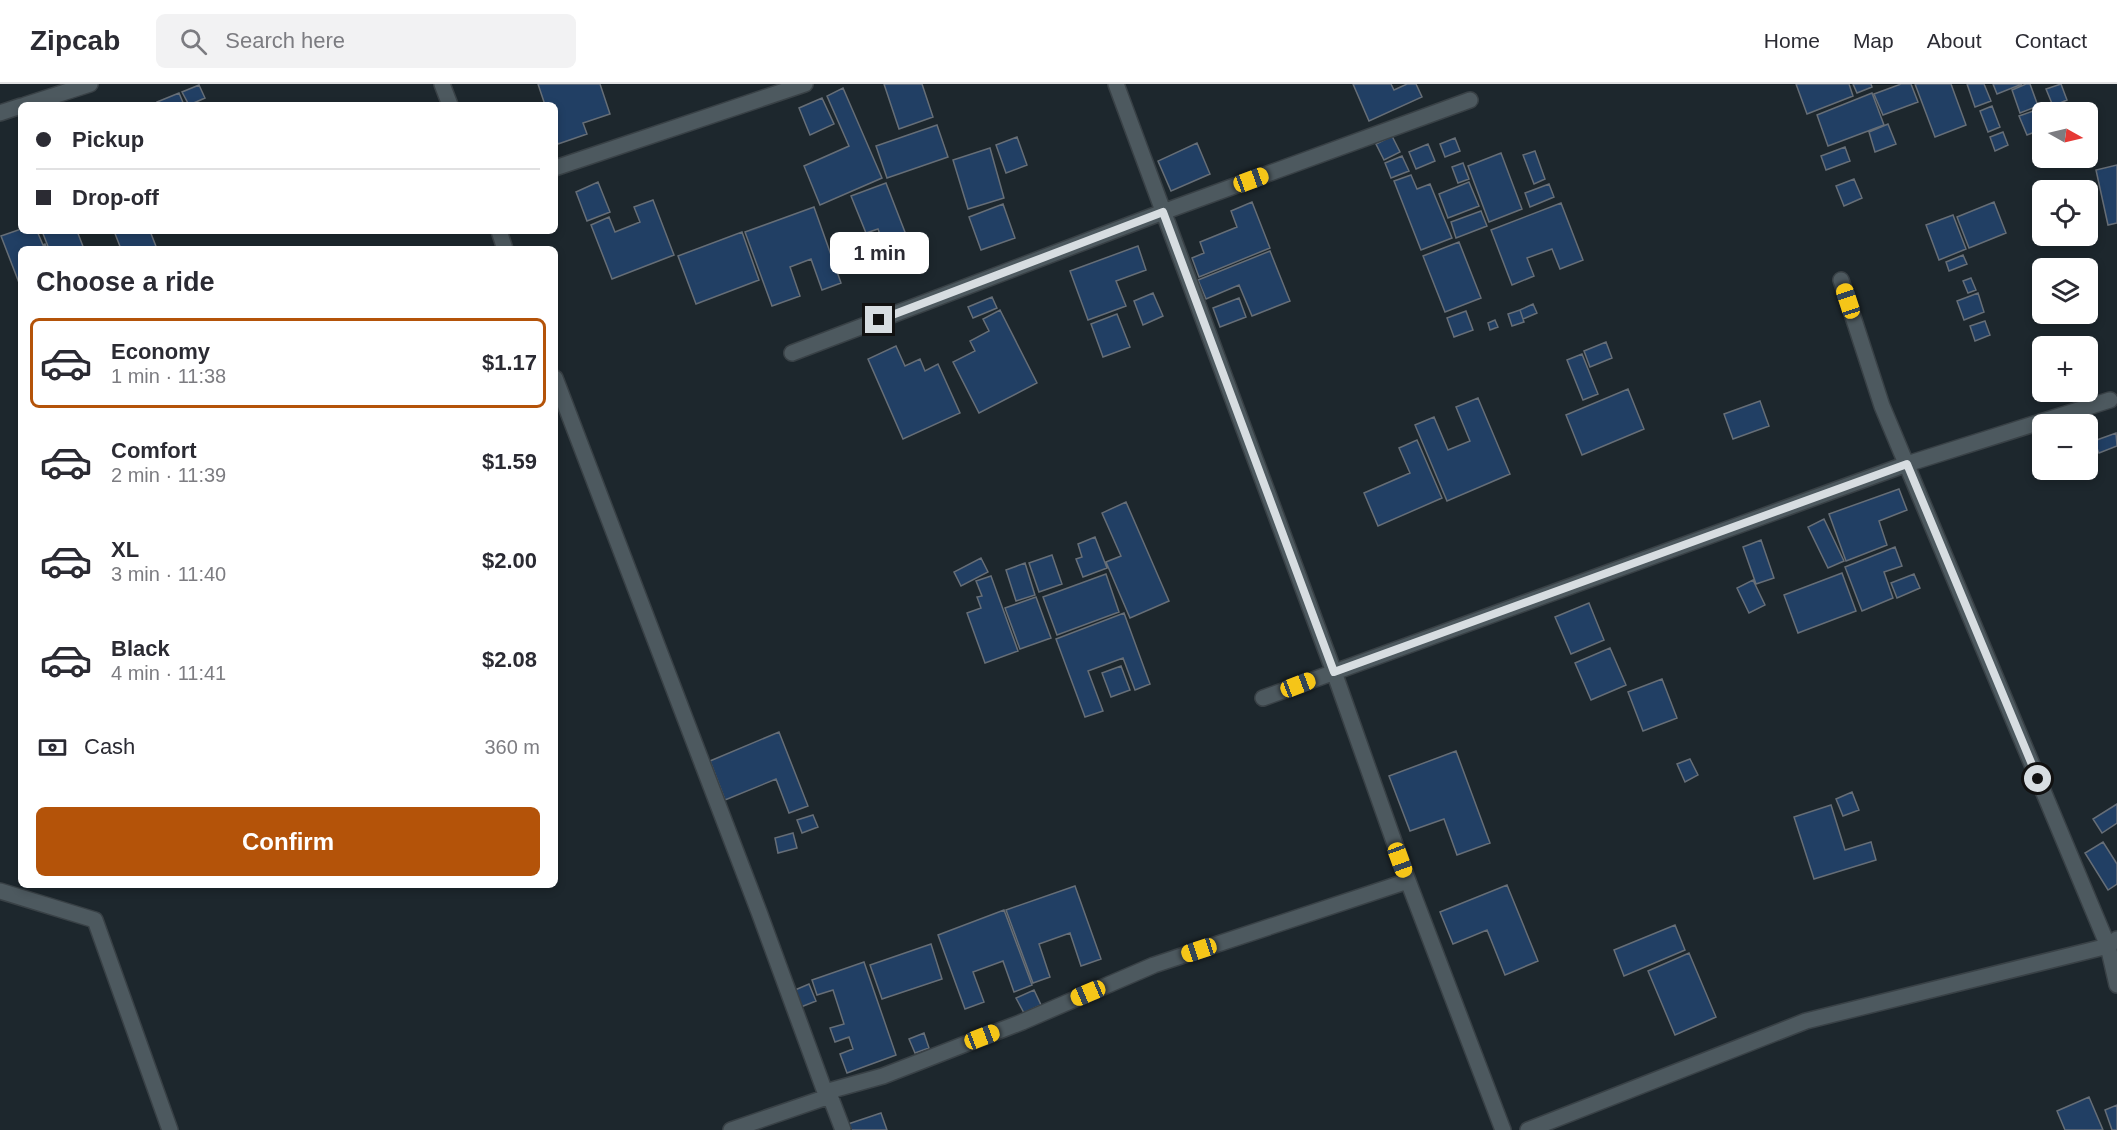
<!DOCTYPE html>
<meta charset="utf-8">
<style>
body{margin:0;font-family:Arial,sans-serif;background:#f2f2f3;color:#2b2b33;height:100vh;display:flex;flex-direction:column;font-size:22px;white-space:nowrap}
*{box-sizing:border-box;margin:0}
p{font-size:20px;color:#7c7c81}
.icon{flex:none;width:33px;height:33px;fill:none;stroke:currentColor;stroke-width:2;stroke-linecap:round;stroke-linejoin:round}
.map{position:relative;flex:1;overflow:hidden}
.drawer{position:absolute;left:18px;top:162px;width:540px;height:642px;display:flex;flex-direction:column;background:#fff;border-radius:9px;box-shadow:0 3px 9px #0003}
.drawer>*{flex:none}
.hud{position:absolute;left:18px;top:18px;width:540px;height:132px;border-radius:9px;box-shadow:0 3px 9px #0003;display:grid;align-content:center;height:132px;padding:0 18px;background:#fff}
.needle{width:39px;rotate:98deg}
.buttons{position:absolute;left:2032px;top:18px;display:grid;gap:12px}
.buttons a{display:grid;place-items:center;width:66px;height:66px;border-radius:9px;background:#fff;box-shadow:0 3px 9px #0003;font-size:30px}
.end{position:absolute;width:27px;height:27px;margin:-14px;border:8px solid #d7dde1;background:#111;box-shadow:0 0 0 3px #111}
.from{border-radius:50%}
.bubble{position:absolute;height:42px;border-radius:9px;background:#fff;box-shadow:0 3px 9px #0003;font-size:20px;font-weight:600;line-height:42px;text-align:center}
.car{position:absolute;width:18px;height:36px;margin:-18px -9px;border-radius:8px;box-shadow:0 0 4px 2px #0007;background:linear-gradient(#f5c518 24%,#345 0 40%,#f5c518 0 76%,#345 0 86%,#f5c518 0)}
.hud b{display:flex;align-items:center;gap:21px;height:57px;font-size:22px}
.hud b+b{border-top:2px solid #e1e1e2}
.hud i{width:15px;height:15px;background:#2b2b33}
ul{padding:0;list-style:none}
li{display:flex;align-items:center;gap:18px;height:90px;margin:0 12px 9px;padding:0 6px;border:3px solid transparent;border-radius:9px}
li div{flex:1}
li b{display:block;font-size:22px}
li em{font-style:normal;font-weight:600}
li.current{border-color:#b45309}
li>.icon{width:54px;height:54px;stroke-width:1.5}
h2{padding:0 18px;font-size:27px;line-height:72px}
.pay{display:flex;align-items:center;gap:15px;height:66px;padding:0 18px;font-size:22px}
.pay p{margin-inline-start:auto}
.cta{display:flex;gap:12px;margin-top:auto;padding:12px 18px}
.cta a{flex:1;height:69px;border-radius:9px;background:#b45309;color:#fff;font-size:24px;font-weight:600;line-height:69px;text-align:center}
header{display:flex;align-items:center;gap:36px;box-sizing:border-box;height:84px;padding:0 30px;background:#fff;border-bottom:2px solid #e1e1e2}
header strong{font-size:28px}
nav{display:flex;gap:33px;margin-inline-start:auto;font-size:21px}
.search{width:420px;height:54px;background:#f2f2f3;display:flex;align-items:center;gap:15px;box-sizing:border-box;padding:0 21px;border-radius:9px;color:#7c7c81;font-size:22px}
.map>svg:first-child{display:block}
.building{fill:#213f64;stroke:#666e77;stroke-width:1.5}
.lines{fill:none;stroke-linecap:round;stroke-linejoin:round}
.minor-casing{stroke:#394146;stroke-width:18}
.minor{stroke:#4d595f;stroke-width:15}
.route{stroke:#d7dde1;stroke-width:8}
</style>
<header>
<strong>Zipcab</strong>
<div class="search"><svg class="icon" aria-label="search" viewBox="0 0 24 24"><circle cx="10" cy="10" r="6"/><path d="M15 15l6 6"/></svg>Search here</div>
<nav><a>Home</a><a>Map</a><a>About</a><a>Contact</a></nav>
</header>
<div class="map">
<svg width="2117" height="1046" viewBox="0 0 2117 1046">
<rect width="100%" height="100%" fill="#1d272d"/>
<path class="building" d="M538,0h62l10,30 -27,9 4,11 -29,10 -3,-8v-31h-10z
M884,0h38l11,33 -34,12z
M1353,0h38l3,6 13,-6h9l6,13 -53,24z
M1796,0h53l4,12 -46,18z
M1853,0h18l1,3 -15,6z
M1901,0h10l7,18 -35,13 -9,-21z
M1915,0h36l15,41 -31,12z
M1967,0h17l7,17 -16,6z
M1993,0h29l-25,10z
M2026,0h4l8,22 -18,7 -8,-23z
M2061,0l6,16 -14,6 -7,-17z
M199,1l6,13 -16,7 -7,-13z
M843,4l39,90 -62,27 -16,-39 45,-20 -22,-50z
M179,9l5,12h-26l-1,-3z
M1872,9l12,32 -56,21 -11,-31z
M822,14l12,26 -24,11 -11,-27z
M1992,22l8,21 -12,5 -8,-21z
M2039,25l4,10v10l-16,6 -8,-19z
M1888,40l8,20 -21,8 -6,-20z
M937,41l11,32 -61,21 -11,-32z
M2003,48l5,13 -13,6 -5,-14z
M1392,52l8,16 -16,8 -8,-16z
M1017,53l10,28 -21,8 -10,-28z
M1455,54l5,13 -15,6 -5,-13z
M1197,59l13,31 -39,17 -13,-30z
M1428,60l7,17 -19,8 -7,-17z
M1845,63l5,14 -24,9 -5,-14z
M990,64l14,50 -36,11 -15,-49z
M1535,67l10,28 -11,5 -11,-29z
M1501,69l21,56 -33,13 -21,-56z
M1402,72l7,15 -18,7 -6,-15z
M1463,79l6,16 -11,4 -6,-16z
M2117,81v58l-9,2 -12,-55z
M1411,91l6,14 13,-5 22,54 -31,12 -27,-69z
M1854,95l8,19 -18,8 -8,-20z
M598,98l12,30 -23,9 -11,-29z
M1469,98l10,24 -31,12 -9,-24z
M886,99l29,75 -23,9 -14,-38 -12,4 -15,-37z
M1549,100l5,13 -24,10 -5,-14z
M653,116l21,55 -62,24 -21,-54 18,-8 6,15 25,-10 -6,-15z
M1252,118l18,46 -71,29 -7,-19 12,-5 -4,-11 37,-15 -6,-16z
M1994,118l12,31 -37,15 -12,-31z
M1561,119l22,57 -23,9 -8,-20 -25,9 7,18 -22,9 -21,-55z
M1003,120l12,34 -34,12 -12,-33z
M814,123l27,76 -19,7 -11,-31 -21,8 10,29 -28,10 -27,-74z
M1481,127l6,15 -31,12 -5,-16z
M1953,131l13,34 -27,11 -13,-35z
M21,145v2h16l6,14 2,-1 2,5h-26v39l-20,-52z
M42,147h35l7,18h-35z
M114,147h36l7,18h-36z
M742,148l17,48 -63,24 -18,-48z
M1459,158l22,56 -36,14 -22,-56z
M1138,162l8,24 -30,11 10,25 -38,14 -18,-49z
M1270,167l20,50 -38,15 -13,-31 -33,14 -8,-19z
M1963,171l4,9 -18,7 -3,-9z
M1971,194l5,12 -8,3 -5,-12z
M1153,209l10,23 -20,9 -9,-24z
M1978,209l6,19 -20,8 -7,-19z
M992,213l5,11 -24,10 -5,-11z
M1239,214l7,19 -26,10 -7,-19z
M1533,220l4,9 -14,6 -3,-9z
M1000,226l37,73 -58,30 -26,-51 22,-11 -5,-10 19,-10 -6,-12z
M1520,226l4,12 -12,4 -4,-12z
M1466,227l7,19 -19,7 -7,-19z
M1117,230l13,33 -27,10 -12,-33z
M1495,236l3,7 -8,3 -2,-7z
M1985,237l5,14 -15,6 -5,-15z
M1606,258l6,16 -22,9 -6,-16z
M896,262l9,20 15,-7 5,12 13,-7 22,49 -57,26 -35,-80z
M1582,270l16,40 -15,6 -16,-40z
M1628,305l16,40 -62,26 -16,-40z
M1478,314l32,76 -63,27 -32,-76 19,-8 14,33 22,-9 -14,-34z
M1760,317l9,25 -36,13 -9,-25z
M2116,349l1,13 -18,7 -5,-12z
M1417,356l25,58 -64,28 -14,-33 46,-20 -11,-25z
M1899,405l8,21 -28,11 8,24 -41,16 -17,-47z
M1126,418l43,99 -39,17 -24,-56 15,-6 -19,-43z
M1824,435l20,42 -16,7 -20,-41z
M1095,453l12,31 -24,9 -7,-18 6,-2 -4,-13z
M1761,456l13,38 -18,6 -13,-37z
M1895,463l7,19 -18,6 9,26 -31,13 -17,-44z
M1052,471l10,29 -23,8 -10,-29z
M981,474l7,14 -27,14 -7,-14z
M1025,479l10,32 -19,6 -10,-31z
M1842,489l14,38 -58,22 -14,-38z
M1106,490l13,38 -62,23 -14,-38z
M1914,490l6,14 -23,10 -6,-15z
M991,492l27,75 -33,12 -18,-50 14,-5 -4,-11 5,-1 -6,-15z
M1753,496l12,25 -16,8 -12,-25z
M1036,513l15,41 -31,11 -15,-41z
M1589,519l15,37 -33,14 -16,-37z
M1124,529l26,71 -15,6 -12,-32 -35,13 15,40 -18,6 -29,-78z
M1610,564l16,37 -35,15 -16,-37z
M1121,582l9,24 -19,7 -9,-24z
M1662,595l15,39 -34,13 -15,-39z
M779,648l29,74 -19,7 -13,-34 -51,21 -15,-39z
M1456,667l34,92 -33,12 -13,-36 -34,12 -21,-55z
M1690,675l8,16 -13,7 -8,-18z
M1852,708l7,18 -16,6 -7,-17z
M2117,720v19l-15,10 -9,-14z
M1831,721l14,45 26,-8 5,18 -62,19 -20,-62z
M813,731l5,12 -16,6 -5,-13z
M793,749l4,15 -19,5 -3,-15z
M2103,758l14,22v20l-9,6 -23,-37z
M1507,801l31,76 -33,14 -18,-45 -34,14 -13,-32z
M1075,802l26,73 -20,7 -11,-33 -31,11 11,33 -17,6 -27,-73z
M1004,826l28,75 -18,7 -11,-31 -30,11 11,30 -19,7 -27,-74z
M1675,841l10,25 -61,26 -10,-26z
M931,860l11,35 -60,20 -12,-34z
M1689,869l27,64 -41,18 -27,-64z
M864,878l32,93 -49,18 -7,-19 13,-5 -4,-12 -14,5 -5,-14 14,-4 -11,-34 -16,5 -5,-15z
M809,900l7,17 -15,6 -6,-17z
M1034,906l7,15 -17,8 -8,-15z
M924,949l5,15 -14,5 -6,-14z
M2089,1013l14,33h-38l-8,-19z
M2117,1021v25h-5l-7,-20z
M881,1029l6,17h-37l-2,-6z"/>
<g class="lines">
<defs>
<path id="minor" d="M442,0l8,21
M1116,0l218,588 74,209 95,249
M25,21l65,-21
M0,29l21,-7
M555,84l250,-84
M499,147l6,18
M1841,196l41,126 226,540 9,39
M792,269l371,-141 307,-112
M555,294l204,534 66,180 5,4 13,34
M1263,614l644,-234 203,-64
M0,807l95,29 75,210
M825,1008l58,-16 139,-54 132,-57 254,-84
M731,1046l99,-34
M1528,1046l278,-109 302,-75 9,-7"/>
</defs>
<use href="#minor" class="minor-casing"/>
<use href="#minor" class="minor"/>
</g>
<g class="lines">
<path class="route" d="M879,236l284,-108 171,460 573,-208 131,315"/>
</g>
</svg>
<div class="buttons">
<a><svg class="needle" viewBox="-14 -14 28 28"><path d="M0-13l5 13h-10z" fill="#e53935"/><path d="M0 13l5-13h-10z" fill="#7c7c81"/></svg></a>
<a><svg class="icon" aria-label="locate" viewBox="0 0 24 24"><circle cx="12" cy="12" r="6"/><path d="M12 2v4M12 18v4M2 12h4M18 12h4"/></svg></a>
<a><svg class="icon" aria-label="layers" viewBox="0 0 24 24"><path d="M12 4l9 5-9 5-9-5zM3 14l9 5 9-5"/></svg></a>
<a>+</a>
<a>−</a>
</div>
<i class="end from" style="left:2038px;top:695px"></i>
<i class="end" style="left:879px;top:236px"></i>
<div class="bubble" style="left:830px;top:148px;width:99px">1 min</div>
<i class="car" style="left:1251px;top:96px;rotate:70deg"></i>
<i class="car" style="left:1848px;top:217px;rotate:342deg"></i>
<i class="car" style="left:1298px;top:601px;rotate:69deg"></i>
<i class="car" style="left:1400px;top:776px;rotate:160deg"></i>
<i class="car" style="left:1199px;top:866px;rotate:252deg"></i>
<i class="car" style="left:1088px;top:909px;rotate:247deg"></i>
<i class="car" style="left:982px;top:953px;rotate:69deg"></i>
<div class="hud">
<b><i class="from"></i>Pickup</b>
<b><i></i>Drop-off</b>
</div>
<section class="drawer">
<h2>Choose a ride</h2>
<ul>
<li class="current"><svg class="icon" aria-label="car" viewBox="0 0 24 24"><path d="M5 17H2v-5l4-1 3-4h7l3 4 3 1v5h-3M9 17h6M6 11h13"/><circle cx="7" cy="17" r="2"/><circle cx="17" cy="17" r="2"/></svg><div><b>Economy</b><p>1 min · 11:38</p></div><em>$1.17</em></li>
<li><svg class="icon" aria-label="car" viewBox="0 0 24 24"><path d="M5 17H2v-5l4-1 3-4h7l3 4 3 1v5h-3M9 17h6M6 11h13"/><circle cx="7" cy="17" r="2"/><circle cx="17" cy="17" r="2"/></svg><div><b>Comfort</b><p>2 min · 11:39</p></div><em>$1.59</em></li>
<li><svg class="icon" aria-label="car" viewBox="0 0 24 24"><path d="M5 17H2v-5l4-1 3-4h7l3 4 3 1v5h-3M9 17h6M6 11h13"/><circle cx="7" cy="17" r="2"/><circle cx="17" cy="17" r="2"/></svg><div><b>XL</b><p>3 min · 11:40</p></div><em>$2.00</em></li>
<li><svg class="icon" aria-label="car" viewBox="0 0 24 24"><path d="M5 17H2v-5l4-1 3-4h7l3 4 3 1v5h-3M9 17h6M6 11h13"/><circle cx="7" cy="17" r="2"/><circle cx="17" cy="17" r="2"/></svg><div><b>Black</b><p>4 min · 11:41</p></div><em>$2.08</em></li>
</ul>
<div class="pay"><svg class="icon" aria-label="cash" viewBox="0 0 24 24"><path d="M3 7h18v10H3z"/><circle cx="12" cy="12" r="2"/></svg>Cash<p>360 m</p></div>
<div class="cta"><a>Confirm</a></div>
</section>
</div>
